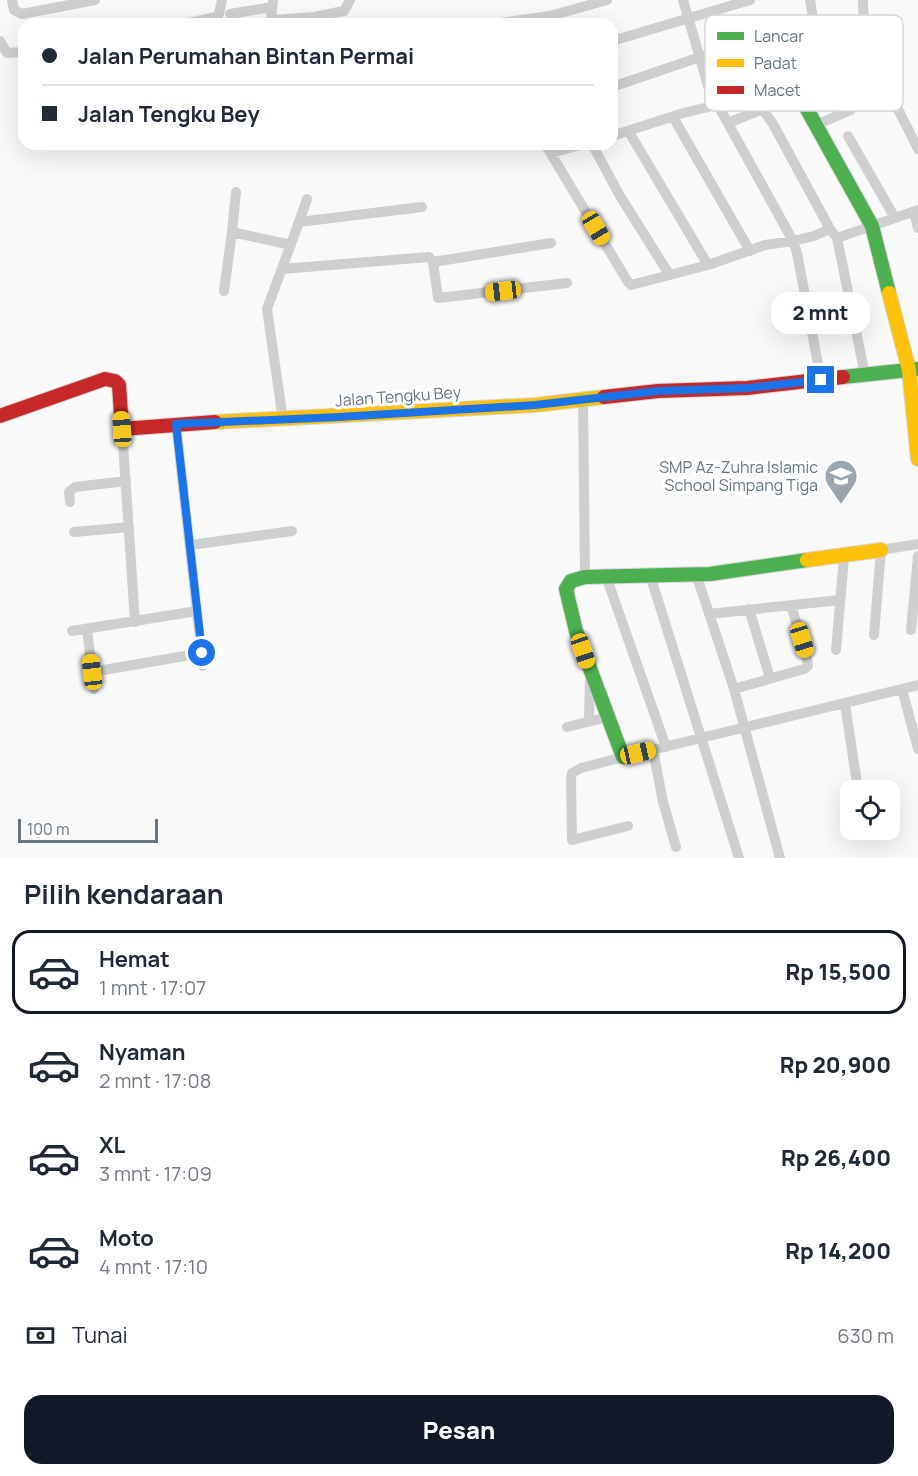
<!DOCTYPE html>
<html lang="id">
<meta charset="utf-8">
<style>
body{margin:0;font-family:Manrope,sans-serif;background:#f2f2f3;color:#1f2937;height:100vh;display:flex;flex-direction:column;font-size:22px;white-space:nowrap}
*{box-sizing:border-box;margin:0}
p{font-size:20px;color:#747a83}
.icon{flex:none;width:33px;height:33px;fill:none;stroke:currentColor;stroke-width:2;stroke-linecap:round;stroke-linejoin:round}
.map{position:relative;height:858px;overflow:hidden}
.sheet{display:flex;flex-direction:column;background:#fff;flex:1}
.sheet>*{flex:none}
.banner{position:absolute;left:18px;top:18px;width:600px;height:132px;border-radius:18px;box-shadow:0 6px 24px #0002;display:grid;align-content:center;height:132px;padding:0 24px;background:#fff}
.controls{position:absolute;left:840px;top:780px;display:grid;gap:12px}
.controls a{display:grid;place-items:center;width:60px;height:60px;border-radius:12px;background:#fff;box-shadow:0 6px 24px #0002;font-size:30px}
.scale{position:absolute;left:18px;bottom:15px;width:140px;box-sizing:border-box;padding-left:6px;border:3px solid #657683;border-top:0;font-size:16px;line-height:21px;white-space:nowrap;color:#657683;-webkit-text-stroke:4px #fff;paint-order:stroke}
.end{position:absolute;width:27px;height:27px;margin:-14px;border:8px solid #1a73e8;background:#fff;box-shadow:0 0 0 3px #fff}
.from{border-radius:50%}
.bubble{position:absolute;height:42px;border-radius:18px;background:#fff;box-shadow:0 6px 24px #0002;font-size:20px;font-weight:800;line-height:42px;text-align:center}
.car{position:absolute;width:18px;height:36px;margin:-18px -9px;border-radius:8px;box-shadow:0 0 4px 2px #0007;background:linear-gradient(#f5c518 24%,#345 0 40%,#f5c518 0 76%,#345 0 86%,#f5c518 0)}
.banner b{display:flex;align-items:center;gap:21px;height:57px;font-size:22px}
.banner b+b{border-top:2px solid #e0e1e3}
.banner i{width:15px;height:15px;background:#1f2937}
ul{padding:0;list-style:none}
li{display:flex;align-items:center;gap:18px;height:84px;margin:0 12px 9px;padding:0 12px;border:3px solid transparent;border-radius:18px}
li div{flex:1}
li b{display:block;font-size:22px}
li em{font-style:normal;font-weight:800}
li.active{border-color:#111827}
li>.icon{width:54px;height:54px;stroke-width:1.5}
h2{padding:0 24px;font-size:27px;line-height:72px}
.pay{display:flex;align-items:center;gap:15px;height:66px;padding:0 24px;font-size:22px}
.pay p{margin-inline-start:auto}
.button{display:flex;gap:12px;margin-top:auto;padding:12px 24px}
.button a{flex:1;height:69px;border-radius:18px;background:#111827;color:#fff;font-size:24px;font-weight:800;line-height:69px;text-align:center}
.map>svg:first-child{display:block}
.lines{fill:none;stroke-linecap:round;stroke-linejoin:round}
.fast-casing{stroke:#d5d6d7;stroke-width:16}
.slow-casing{stroke:#d5d6d7;stroke-width:16}
.jam-casing{stroke:#d5d6d7;stroke-width:16}
.street{stroke:#cecfd0;stroke-width:10}
.fast{stroke:#4caf50;stroke-width:14}
.slow{stroke:#ffc107;stroke-width:14}
.jam{stroke:#c62828;stroke-width:14}
.route{stroke:#1a73e8;stroke-width:8}
.labels{text-anchor:middle;stroke-width:6;stroke-linejoin:round;paint-order:stroke}
.street-label{font-size:16px;fill:#657683;stroke:#fff}
.poi-label{font-size:16px;fill:#657683;stroke:#fff;text-anchor:end}
.key{fill:#fff;stroke:#d1d6da;stroke-width:1.5}
.key-label{font-size:16px;fill:#657683}
</style>
<div class="map">
<svg width="918" height="858" viewBox="0 0 918 858">
<rect width="100%" height="100%" fill="#f9f9f9"/>
<g class="lines">
<defs>
<path id="fast" d="M828,75l-29,14 -1,4 74,133 17,67
M843,377l75,-8
M623,757l-47,-126 -10,-42 5,-8 14,-4 125,-3 97,-14"/>
<path id="slow" d="M889,293l20,77 9,89
M215,422l320,-17 69,-8
M807,560l74,-10"/>
<path id="jam" d="M604,397l54,-6 89,-3 96,-11
M0,416l105,-37 10,2 4,4 3,44 93,-7"/>
</defs>
<use href="#fast" class="fast-casing"/>
<use href="#slow" class="slow-casing"/>
<use href="#jam" class="jam-casing"/>
<path class="street" d="M12,0l2,10 8,4 73,-14
M273,0l-2,17 3,3 40,-3 30,-6 6,-11
M683,0l26,89 84,152 4,12 24,127
M863,0c-1,50 34,105 55,149
M230,14l42,-7
M184,24l32,-7 3,-3 3,-14
M492,24l58,-8 57,-16
M0,41l7,12 17,-1
M612,41l138,-41
M612,87l88,-30 111,-30 3,-3 -4,-24
M673,117l77,134
M728,123l30,-12h6l9,13 57,105 7,9 28,137
M816,125l35,-15
M629,132l79,133
M612,136l71,-23 34,-8
M848,136l47,82
M545,144l83,138 3,3 77,-20 57,-20 28,-4 21,-5 16,-7
M592,144l28,52 49,78
M551,153l33,-9
M236,192l-4,40 59,13
M914,212l4,16
M299,222l8,-23
M837,238l81,-28
M433,262l118,-19
M282,269l147,-12 4,5 5,36 129,-15
M224,291l8,-59
M583,399l2,178
M283,420l-16,-111 32,-87 123,-15
M176,424l27,242
M122,429l13,193
M70,502l-1,-10 6,-5 51,-6
M74,532l55,-5
M191,545l101,-14
M696,574l38,115 46,169
M650,575l89,283
M606,576l60,171
M749,609l21,69
M709,614l131,-14
M87,629l7,60
M911,630l7,-74
M72,631l125,-20
M874,635l7,-85 37,-6
M836,650l8,-93
M92,672l110,-19
M734,689l70,-20 4,-3 -1,-8 -16,-53
M902,689l16,60
M845,704l13,86
M589,722l1,-47
M567,727l41,-10
M653,750l10,52 13,45
M628,826l-56,14 -1,-60 1,-7 9,-5 42,-11 295,-72"/>
<use href="#fast" class="fast"/>
<use href="#slow" class="slow"/>
<use href="#jam" class="jam"/>
</g>
<g class="lines">
<path class="route" d="M202,653l-26,-229 163,-7 196,-12 123,-14 89,-3 74,-8"/>
</g>
<defs>
<symbol id="school-pin" viewBox="-11 -11 22 30"><path d="M0 17L-7.5 6A9.5 9.5 0 1 1 7.5 6Z" fill="#99a4ac" stroke="#fff"/><path d="M0-5L7-2L0 1L-7-2ZM-4 1L0 2.5L4 1V4Q0 6-4 4Z" fill="#fff"/></symbol>
</defs>
<g fill-rule="evenodd">
<use href="#school-pin" x="822" y="457" width="38" height="52"/>
</g>
<g class="labels">
<g class="street-label">
<text transform="translate(398 396) rotate(-4)" y="6">Jalan Tengku Bey</text>
</g>
<g class="poi-label">
<text x="818" y="473">SMP Az-Zuhra Islamic<tspan x="818" dy="18">School Simpang Tiga</tspan></text>
</g>
</g>
<rect x="705" y="15" width="198" height="96" rx="9" class="key"/>
<rect x="717" y="32" width="27" height="8" fill="#4caf50"/>
<rect x="717" y="59" width="27" height="8" fill="#ffc107"/>
<rect x="717" y="86" width="27" height="8" fill="#c62828"/>
<g class="key-label">
<text x="754" y="42">Lancar</text>
<text x="754" y="69">Padat</text>
<text x="754" y="96">Macet</text>
</g>
</svg>
<div class="controls">
<a><svg class="icon" aria-label="locate" viewBox="0 0 24 24"><circle cx="12" cy="12" r="6"/><path d="M12 2v4M12 18v4M2 12h4M18 12h4"/></svg></a>
</div>
<div class="scale">100 m</div>
<i class="end from" style="left:202px;top:653px"></i>
<i class="end" style="left:821px;top:380px"></i>
<div class="bubble" style="left:771px;top:292px;width:99px">2 mnt</div>
<i class="car" style="left:596px;top:228px;rotate:149deg"></i>
<i class="car" style="left:503px;top:291px;rotate:263deg"></i>
<i class="car" style="left:122px;top:429px;rotate:356deg"></i>
<i class="car" style="left:802px;top:640px;rotate:163deg"></i>
<i class="car" style="left:583px;top:651px;rotate:161deg"></i>
<i class="car" style="left:92px;top:672px;rotate:353deg"></i>
<i class="car" style="left:638px;top:753px;rotate:77deg"></i>
<div class="banner">
<b><i class="from"></i>Jalan Perumahan Bintan Permai</b>
<b><i></i>Jalan Tengku Bey</b>
</div>
</div>
<section class="sheet">
<h2>Pilih kendaraan</h2>
<ul>
<li class="active"><svg class="icon" aria-label="car" viewBox="0 0 24 24"><path d="M5 17H2v-5l4-1 3-4h7l3 4 3 1v5h-3M9 17h6M6 11h13"/><circle cx="7" cy="17" r="2"/><circle cx="17" cy="17" r="2"/></svg><div><b>Hemat</b><p>1 mnt · 17:07</p></div><em>Rp 15,500</em></li>
<li><svg class="icon" aria-label="car" viewBox="0 0 24 24"><path d="M5 17H2v-5l4-1 3-4h7l3 4 3 1v5h-3M9 17h6M6 11h13"/><circle cx="7" cy="17" r="2"/><circle cx="17" cy="17" r="2"/></svg><div><b>Nyaman</b><p>2 mnt · 17:08</p></div><em>Rp 20,900</em></li>
<li><svg class="icon" aria-label="car" viewBox="0 0 24 24"><path d="M5 17H2v-5l4-1 3-4h7l3 4 3 1v5h-3M9 17h6M6 11h13"/><circle cx="7" cy="17" r="2"/><circle cx="17" cy="17" r="2"/></svg><div><b>XL</b><p>3 mnt · 17:09</p></div><em>Rp 26,400</em></li>
<li><svg class="icon" aria-label="car" viewBox="0 0 24 24"><path d="M5 17H2v-5l4-1 3-4h7l3 4 3 1v5h-3M9 17h6M6 11h13"/><circle cx="7" cy="17" r="2"/><circle cx="17" cy="17" r="2"/></svg><div><b>Moto</b><p>4 mnt · 17:10</p></div><em>Rp 14,200</em></li>
</ul>
<div class="pay"><svg class="icon" aria-label="cash" viewBox="0 0 24 24"><path d="M3 7h18v10H3z"/><circle cx="12" cy="12" r="2"/></svg>Tunai<p>630 m</p></div>
<div class="button"><a>Pesan</a></div>
</section>
